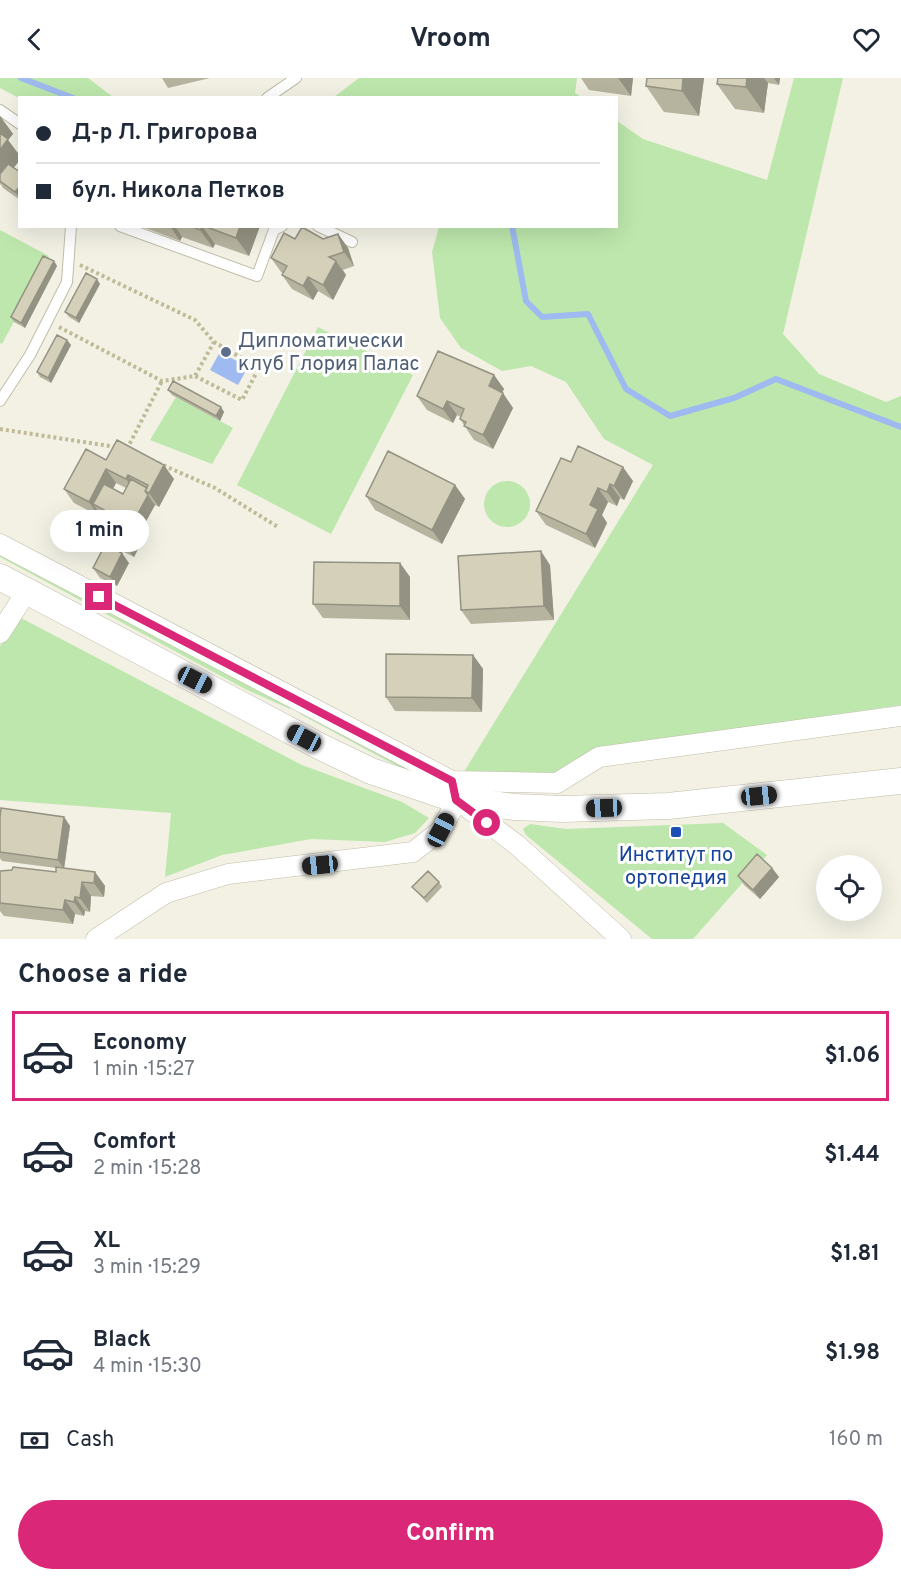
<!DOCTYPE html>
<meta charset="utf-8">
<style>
body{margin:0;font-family:Overpass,sans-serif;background:#f2f2f3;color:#1f2937;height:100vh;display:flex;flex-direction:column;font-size:22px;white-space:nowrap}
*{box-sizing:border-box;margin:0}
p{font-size:20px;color:#747a83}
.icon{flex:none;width:33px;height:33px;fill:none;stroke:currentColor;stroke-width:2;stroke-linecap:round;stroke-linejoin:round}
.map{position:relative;height:861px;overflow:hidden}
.side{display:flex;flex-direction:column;background:#fff;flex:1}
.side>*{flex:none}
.guide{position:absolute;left:18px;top:18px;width:600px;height:132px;border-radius:0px;box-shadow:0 6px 24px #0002;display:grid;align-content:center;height:132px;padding:0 18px;background:#fff}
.fabs{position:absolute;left:816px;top:777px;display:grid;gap:12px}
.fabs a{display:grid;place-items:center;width:66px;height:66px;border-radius:50%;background:#fff;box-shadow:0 6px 24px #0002;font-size:30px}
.end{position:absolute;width:27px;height:27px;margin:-14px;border:8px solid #db2777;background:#fff;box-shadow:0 0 0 3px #fff}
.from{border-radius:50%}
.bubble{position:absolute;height:42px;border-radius:21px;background:#fff;box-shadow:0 6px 24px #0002;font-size:20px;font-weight:700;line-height:42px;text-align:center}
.car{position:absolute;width:18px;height:36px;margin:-18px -9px;border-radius:8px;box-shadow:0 0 4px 2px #0007;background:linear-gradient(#222 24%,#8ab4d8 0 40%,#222 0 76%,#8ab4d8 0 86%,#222 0)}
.guide b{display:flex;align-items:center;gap:21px;height:57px;font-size:22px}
.guide b+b{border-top:2px solid #e0e1e3}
.guide i{width:15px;height:15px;background:#1f2937}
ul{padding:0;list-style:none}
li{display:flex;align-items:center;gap:18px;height:90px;margin:0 12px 9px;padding:0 6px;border:3px solid transparent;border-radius:0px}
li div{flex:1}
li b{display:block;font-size:22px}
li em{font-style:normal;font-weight:700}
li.current{border-color:#db2777}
li>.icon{width:54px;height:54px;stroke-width:1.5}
h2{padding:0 18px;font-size:27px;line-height:72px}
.pay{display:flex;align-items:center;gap:15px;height:66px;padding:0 18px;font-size:22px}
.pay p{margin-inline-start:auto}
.action{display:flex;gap:12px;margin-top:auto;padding:12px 18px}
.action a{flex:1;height:69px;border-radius:36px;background:#db2777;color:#fff;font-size:24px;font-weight:700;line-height:69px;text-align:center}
header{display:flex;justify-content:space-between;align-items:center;height:78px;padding:0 18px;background:#fff;font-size:27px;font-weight:700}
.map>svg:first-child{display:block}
.green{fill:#bde7ac}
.water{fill:#9ebaf0}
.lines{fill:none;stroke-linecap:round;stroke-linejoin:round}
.stream{stroke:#9ebaf0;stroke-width:6}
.service-casing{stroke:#c0bea9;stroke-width:12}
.minor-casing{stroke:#c0bea9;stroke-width:21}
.tertiary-casing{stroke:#c0bea9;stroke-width:27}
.path{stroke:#bfbb97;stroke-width:4;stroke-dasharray:3 3;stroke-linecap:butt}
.service{stroke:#fff;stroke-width:10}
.minor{stroke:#fff;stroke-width:20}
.tertiary{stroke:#fff;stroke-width:26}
.wall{fill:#b6b39f;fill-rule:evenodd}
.shaded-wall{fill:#949282}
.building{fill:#d4d0b9;stroke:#949282;stroke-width:1.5}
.route{stroke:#db2777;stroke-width:8}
.service-dot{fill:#5c6f8a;stroke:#fff;stroke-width:2}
.transit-dot{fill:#1a4fb4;stroke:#fff;stroke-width:2}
.labels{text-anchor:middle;stroke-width:6;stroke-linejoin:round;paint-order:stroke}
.service-label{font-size:20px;fill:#4e5e75;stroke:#fff;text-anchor:start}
.transit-label{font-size:20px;fill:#164399;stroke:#fff}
</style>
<header><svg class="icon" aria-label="back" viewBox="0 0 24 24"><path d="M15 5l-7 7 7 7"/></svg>Vroom<svg class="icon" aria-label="heart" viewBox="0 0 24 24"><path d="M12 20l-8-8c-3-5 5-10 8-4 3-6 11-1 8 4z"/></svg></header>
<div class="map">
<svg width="901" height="861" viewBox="0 0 901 861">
<rect width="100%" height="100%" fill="#f2f1e4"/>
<path class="green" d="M0,0h88l25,19 -94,1 -19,-10z
M359,0h218l-2,15 6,4h-247z
M794,0h49l-60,256 36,40 67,28 15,-6v309l-308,45 -45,27 -86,-2 191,-310 -49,-26 -38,-57 -35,-16 -29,5 -41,-23 -21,-30 -8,-66 7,-25 177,-1 1,-105 26,18 124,41z
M0,152l49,26 -47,88 -2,-1z
M318,249l95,48 -82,159 -94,-49z
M176,319l57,31 -21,36 -62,-24z
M484 426a23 23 0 1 1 46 0a23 23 0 1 1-46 0Z
M0,468l292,157 -2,6 -43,-19 -247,-133z
M21,540l281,147 100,37 27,16 -14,15 -30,9 -74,-3 -89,16 -57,22 6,-64 -171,-13v-154z
M303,630l111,58 -4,7 -110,-59z
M723,745l44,32 -74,84h-41l-126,-104 -3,-6 7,-5 36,5z"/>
<path class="water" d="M220,274l28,15 -10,18 -28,-15z"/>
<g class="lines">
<path class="stream" d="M21,0l52,20
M512,148l14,75 16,16 46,-3 38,75 44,27 64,-18 42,-19 125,48"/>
<defs>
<path id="service" d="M267,20l29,-20
M0,32l20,14
M120,148l137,50 17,-46 8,-4
M318,148l34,16
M0,323l30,-46 37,-73 4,-56"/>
<path id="minor" d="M0,466l452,237 105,2 42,-26 302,-41
M0,555l27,-42
M456,721l61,46 104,94
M96,861l70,-46 62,-19 185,-22 28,-22 16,-30"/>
<path id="tertiary" d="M0,499l321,170 50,24 86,29 58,7 47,2 106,-3 233,-25"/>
</defs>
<use href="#service" class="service-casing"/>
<use href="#minor" class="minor-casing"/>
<use href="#tertiary" class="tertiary-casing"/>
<path class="path" d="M80,187l115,55 19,22 -19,34
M59,249l103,54 33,-5 47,24 17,-32 -45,-26
M0,351l116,18
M127,371l35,-68
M158,385l57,25 63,39"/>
<use href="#service" class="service"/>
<use href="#minor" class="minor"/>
<use href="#tertiary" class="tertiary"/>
</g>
<path class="wall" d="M162,0h48l-42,10z
M581,0h52l-2,18 -42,-6z
M704,0l-5,38 -35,-4 -18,-26z
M718,0h62l-1,7 -11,-2 -4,30 -29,-4 -18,-25z
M0,38l13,18 -5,6 12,16v4l-7,8 7,4v28l-17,-12 -2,-4 -1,1z
M140,148h120l-11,30 -34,-12 -2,4 -31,-11 -2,4z
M338,156l10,14 6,18 -11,4 3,5 -13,25 -15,-9 -5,9 -21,-11 -10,-14 1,-2 -2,-1 -10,-14 24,-19h28z
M54,183l3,5 -32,62 -11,-6 -3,-5z
M100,206l-21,39 -10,-6 -4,-5z
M67,262l4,5 -20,38 -11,-6 -3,-5z
M494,297l10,14 -2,4 11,15 -20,41 -19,-9 -14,-21 1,-2 -4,-2 -4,8 -26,-13 -10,-14z
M168,312l53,17 3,5 -4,9 -48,-26z
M106,382l68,19 -15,28 -4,-2 -11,20 3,6 -13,26 -32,-16 -6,-9 8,-16 -4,-2 -1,2 -25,-13 -10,-14zM116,405l10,5 -3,6 -10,-5z
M571,384l62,19 -9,19 -4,-2 -3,8 -9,-4 -6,13 5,8 -12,25 -49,-23 -10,-14z
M455,407l10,14 -23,45 -67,-34 -9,-14z
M129,485l-12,23 -17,-8 -7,-10z
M400,485l10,14v43l-87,-2 -10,-14z
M550,487l4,55 -83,4 -10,-14z
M473,577l10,14 -1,43 -87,-1 -9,-14z
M0,739h64l6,9 -6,42 31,4 10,14 -1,11 -13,-1 -1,16 -5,-1 -1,5 -9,-2 -2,10 -69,-8 -4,-5v-40l56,1v-4l-54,-7 -2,-3z
M772,790l7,9 -19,22 -16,-14 -6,-9z
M439,804l3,5 -15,16 -11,-12 -4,-4z"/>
<path class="shaded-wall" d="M618,0h15l-2,18z
M683,0h21l-5,38 -17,-25z
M747,0h17l4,5 -4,30 -18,-26z
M774,0h6l-1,7z
M0,38l13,18 -5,6 12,16v4l-18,22 -2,-1z
M20,108v13l-5,-7z
M170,148h5l7,11 -2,4z
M202,148l13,18 -2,4 -13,-18z
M240,148h20l-11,30 -13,-18z
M338,156l10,14 6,18 -10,-14z
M54,183l3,5 -32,62 -4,-5z
M336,183l10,14 -13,25 -10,-15z
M308,199l10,14 -5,9 -10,-14z
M97,201l3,5 -21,39 -3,-5z
M67,262l4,5 -20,38 -3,-5z
M494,297l10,14 -6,11 -9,-14z
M503,315l10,15 -20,41 -10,-14z
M447,323l10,14 -4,8 -10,-14z
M221,329l3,5 -4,9 -4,-5z
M164,387l10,14 -15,28 -10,-14z
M623,389l10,14 -9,19 -10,-14z
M106,391l10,14 -14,26 -9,-5 7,10 -1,2 -10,-14z
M128,397l10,14 -2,4 -10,-14z
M610,406l10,14 -3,8 -10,-14z
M455,407l10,14 -23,45 -10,-14z
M598,410l10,14 -6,13 5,8 -12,25 -9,-14 4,-29z
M148,417l7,10 -11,20 3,6 -13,26 -7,-9 8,-29z
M541,473l9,14 4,55 -10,-14z
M122,475l7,10 -12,23 -7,-9z
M400,485l10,14v43l-10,-14z
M473,577l10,14 -1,43 -10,-14z
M64,739l6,9 -6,43 -6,-9z
M772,790l7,9 -19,22 -7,-9z
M95,794l10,14 -1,11 -10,-14z
M82,804l9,14 -1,16 -10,-14z
M75,819l10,14 -1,5 -10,-14z
M65,822l10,14 -2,10 -10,-14z"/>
<path class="building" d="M647,0h36l-1,13 -36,-5z
M718,0h29l-1,9 -29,-3z
M0,55l8,6 -8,11z
M8,86l12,8v14l-5,6 -15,-11v-7z
M191,148h11l-2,4z
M204,148h36l-4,12z
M302,149l21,12 15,-5 6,18 -15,5 7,4 -13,24 -15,-8 -5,9 -21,-11 5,-9 -16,-8 13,-25 11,6z
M43,178l11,5 -33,62 -10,-6z
M86,195l11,6 -21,39 -11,-6z
M57,257l10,5 -19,38 -11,-6z
M438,273l56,24 -5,11 14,7 -20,42 -19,-9 2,-4 -6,-3 4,-10 -17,-8 -4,8 -26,-13z
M173,303l48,26 -5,9 -48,-26z
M117,362l47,25 -15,28 -4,-2 3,-6 -20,-10 -2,4 -20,-10 -17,33 -25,-13 22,-40 20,11z
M578,368l45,21 -9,19 -4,-2 -3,8 -9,-4 -8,17 8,4 -12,25 -50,-23 25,-53 10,4z
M388,373l67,34 -23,45 -66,-34z
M131,401l16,9 -2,3 3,4 -13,24 6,2 -14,27 -31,-16 10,-21 -13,-7 11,-20 19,10z
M105,467l17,8 -12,24 -17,-9z
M541,473l3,55 -83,4 -3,-54z
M314,484l86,1v43l-87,-2z
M386,576l87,1 -1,43 -86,-1z
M1,730l63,9 -6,43 -58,-8v-35z
M757,776l15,14 -19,22 -15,-14z
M13,789l43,5v-5l39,5 -1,11 -12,-1 -2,16 -5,-1 -1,5 -9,-2 -2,10 -63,-7v-32l12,-1z
M428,793l11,11 -15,16 -12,-11z"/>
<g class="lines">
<path class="route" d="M99,519l353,184 4,19 31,23"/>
</g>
<circle class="service-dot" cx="226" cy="274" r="6"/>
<rect class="transit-dot" x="670" y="748" width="12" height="12" rx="3"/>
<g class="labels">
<g class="service-label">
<text x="238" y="269">Дипломатически<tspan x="238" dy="23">клуб Глория Палас</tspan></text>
</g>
<g class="transit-label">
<text x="676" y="783">Институт по<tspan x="676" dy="23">ортопедия</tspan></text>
</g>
</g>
</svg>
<div class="fabs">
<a><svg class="icon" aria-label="locate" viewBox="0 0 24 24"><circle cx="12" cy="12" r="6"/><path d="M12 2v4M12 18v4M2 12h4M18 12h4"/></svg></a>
</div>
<i class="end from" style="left:487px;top:745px"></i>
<i class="end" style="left:99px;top:519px"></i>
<div class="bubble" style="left:50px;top:432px;width:99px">1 min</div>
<i class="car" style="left:195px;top:602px;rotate:117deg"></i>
<i class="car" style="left:304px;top:660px;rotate:298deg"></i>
<i class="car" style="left:759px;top:718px;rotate:84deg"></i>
<i class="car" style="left:604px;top:730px;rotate:268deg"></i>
<i class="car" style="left:441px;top:752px;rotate:28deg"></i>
<i class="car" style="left:320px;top:787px;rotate:264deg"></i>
<div class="guide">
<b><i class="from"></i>Д-р Л. Григорова</b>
<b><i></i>бул. Никола Петков</b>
</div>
</div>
<section class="side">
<h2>Choose a ride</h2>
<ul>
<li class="current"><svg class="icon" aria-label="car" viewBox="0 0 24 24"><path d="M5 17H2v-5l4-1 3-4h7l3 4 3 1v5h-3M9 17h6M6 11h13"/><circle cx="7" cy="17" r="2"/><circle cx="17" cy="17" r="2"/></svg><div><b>Economy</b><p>1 min · 15:27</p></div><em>$1.06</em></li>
<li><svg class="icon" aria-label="car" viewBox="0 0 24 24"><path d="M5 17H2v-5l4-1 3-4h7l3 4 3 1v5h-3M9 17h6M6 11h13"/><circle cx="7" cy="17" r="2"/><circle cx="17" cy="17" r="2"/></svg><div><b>Comfort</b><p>2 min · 15:28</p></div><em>$1.44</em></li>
<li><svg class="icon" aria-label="car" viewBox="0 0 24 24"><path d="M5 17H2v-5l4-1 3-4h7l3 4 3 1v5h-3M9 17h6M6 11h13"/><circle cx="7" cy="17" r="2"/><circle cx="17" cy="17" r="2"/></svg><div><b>XL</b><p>3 min · 15:29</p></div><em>$1.81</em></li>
<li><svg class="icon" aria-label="car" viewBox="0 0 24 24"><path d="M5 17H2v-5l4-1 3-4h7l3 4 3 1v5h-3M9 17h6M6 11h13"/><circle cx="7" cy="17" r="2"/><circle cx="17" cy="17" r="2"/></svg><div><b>Black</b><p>4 min · 15:30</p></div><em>$1.98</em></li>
</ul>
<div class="pay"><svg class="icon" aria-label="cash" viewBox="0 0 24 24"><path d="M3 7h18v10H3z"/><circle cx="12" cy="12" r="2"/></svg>Cash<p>160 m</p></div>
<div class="action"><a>Confirm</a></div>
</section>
